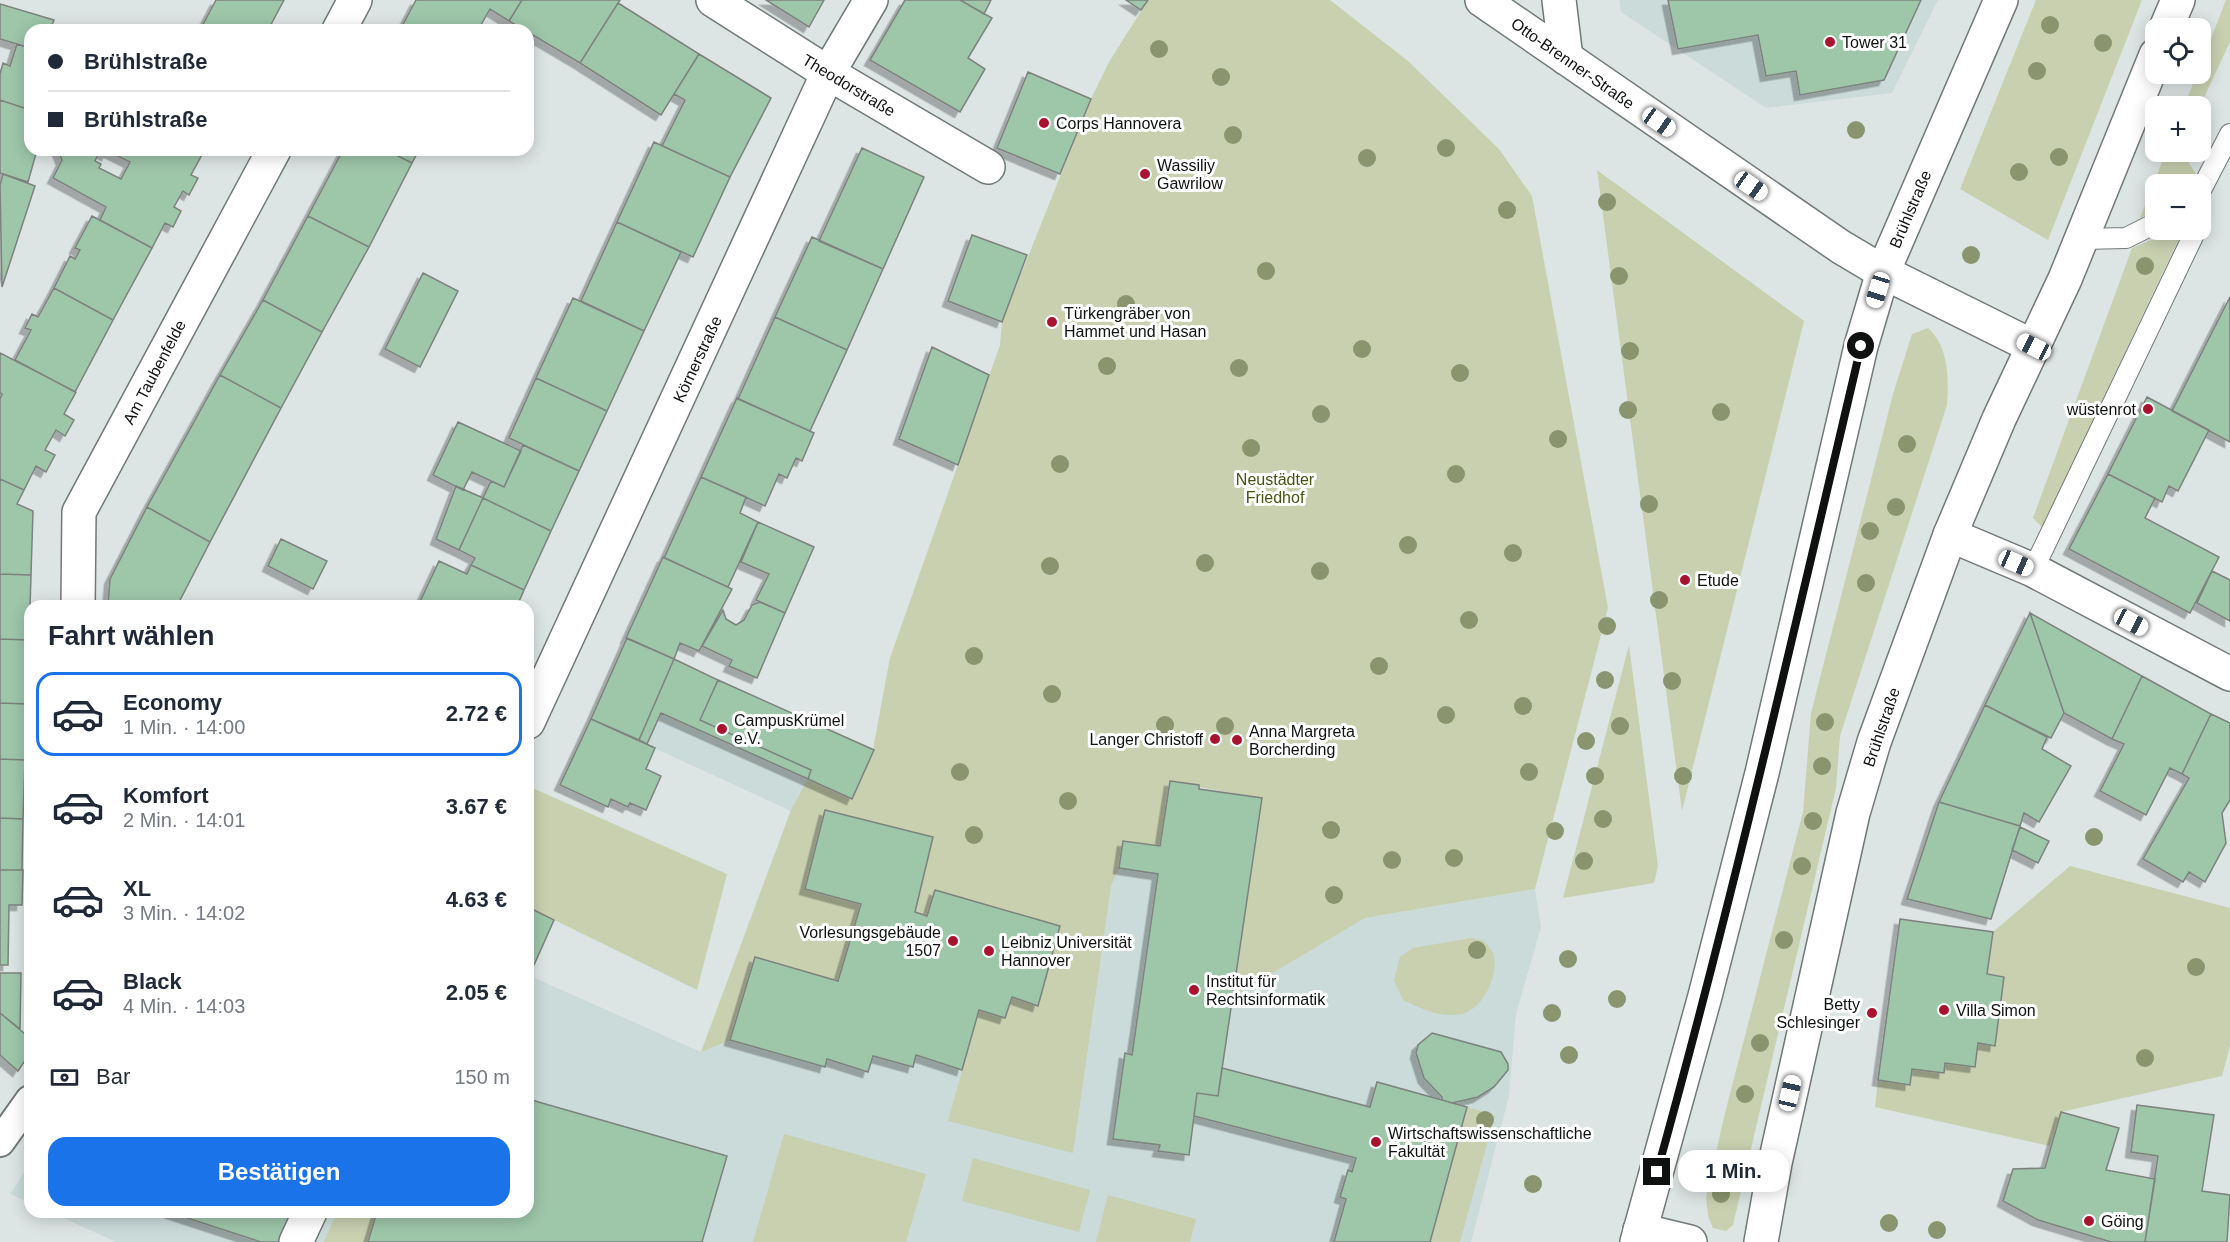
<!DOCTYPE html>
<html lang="de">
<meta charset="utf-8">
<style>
body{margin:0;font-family:Helvetica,sans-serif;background:#f6f6f7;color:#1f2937;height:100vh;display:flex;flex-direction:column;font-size:22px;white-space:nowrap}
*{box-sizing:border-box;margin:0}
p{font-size:20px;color:#747a83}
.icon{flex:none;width:33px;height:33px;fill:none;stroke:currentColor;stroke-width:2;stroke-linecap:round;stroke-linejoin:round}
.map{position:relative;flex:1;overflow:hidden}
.drawer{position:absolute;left:24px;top:600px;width:510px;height:618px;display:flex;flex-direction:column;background:#fff;border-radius:18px;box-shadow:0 3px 15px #0003}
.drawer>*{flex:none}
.top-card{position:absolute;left:24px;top:24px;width:510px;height:132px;border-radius:18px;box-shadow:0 3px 15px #0003;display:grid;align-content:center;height:132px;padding:0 24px;background:#fff}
.buttons{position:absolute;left:2145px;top:18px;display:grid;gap:12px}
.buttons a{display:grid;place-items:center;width:66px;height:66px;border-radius:12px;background:#fff;box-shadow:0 3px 15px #0003;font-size:30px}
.end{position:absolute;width:27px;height:27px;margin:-14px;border:8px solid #0f1111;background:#fff;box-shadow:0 0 0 3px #fff}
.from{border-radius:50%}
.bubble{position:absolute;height:42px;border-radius:18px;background:#fff;box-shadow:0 3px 15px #0003;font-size:20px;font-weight:800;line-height:42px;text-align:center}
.car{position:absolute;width:18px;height:36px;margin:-18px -9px;border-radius:8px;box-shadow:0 0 4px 2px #0007;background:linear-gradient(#fff 24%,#345 0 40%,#fff 0 76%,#345 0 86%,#fff 0)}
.top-card b{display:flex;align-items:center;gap:21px;height:57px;font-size:22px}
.top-card b+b{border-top:2px solid #e0e1e3}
.top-card i{width:15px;height:15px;background:#1f2937}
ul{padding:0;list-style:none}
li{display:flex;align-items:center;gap:18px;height:84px;margin:0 12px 9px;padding:0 12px;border:3px solid transparent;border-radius:18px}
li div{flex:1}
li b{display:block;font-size:22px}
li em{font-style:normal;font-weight:800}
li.current{border-color:#1a73e8}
li>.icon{width:54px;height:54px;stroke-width:1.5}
h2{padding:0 24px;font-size:27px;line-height:72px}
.pay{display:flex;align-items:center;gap:15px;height:66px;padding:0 24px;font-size:22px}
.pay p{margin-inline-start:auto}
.cta{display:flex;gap:12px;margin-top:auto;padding:12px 24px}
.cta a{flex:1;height:69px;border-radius:18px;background:#1a73e8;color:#fff;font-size:24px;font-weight:800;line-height:69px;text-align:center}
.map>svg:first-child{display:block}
.built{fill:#cadbd9}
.green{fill:#c8d0b0}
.building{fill:#9ec6a9;stroke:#7d827e;stroke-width:1.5;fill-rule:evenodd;filter:url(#shadow)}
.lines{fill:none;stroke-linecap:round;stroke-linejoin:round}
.service-casing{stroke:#717877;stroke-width:22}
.pedestrian-casing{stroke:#717877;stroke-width:32}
.minor-casing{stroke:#717877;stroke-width:36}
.tertiary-casing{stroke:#717877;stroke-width:36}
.secondary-casing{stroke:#717877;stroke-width:36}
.service{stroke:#fff;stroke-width:20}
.pedestrian{stroke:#fff;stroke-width:28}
.minor{stroke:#fff;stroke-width:33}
.tertiary{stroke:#fff;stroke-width:33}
.secondary{stroke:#fff;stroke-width:33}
.tree{fill:#8a956f}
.route{stroke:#0f1111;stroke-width:8}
.poi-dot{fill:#aa1330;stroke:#fff;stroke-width:2}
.labels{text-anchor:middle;stroke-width:6;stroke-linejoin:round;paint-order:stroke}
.poi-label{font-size:16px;fill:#0f1111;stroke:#fff;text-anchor:start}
.street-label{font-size:16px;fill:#0f1111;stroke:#fff}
.park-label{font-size:16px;fill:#475310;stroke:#fff}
</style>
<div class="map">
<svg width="2230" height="1242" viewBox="0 0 2230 1242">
<defs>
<filter id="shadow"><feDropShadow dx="-5.5" dy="5.5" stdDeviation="0" flood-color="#0004"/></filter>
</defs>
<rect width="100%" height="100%" fill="#dde5e4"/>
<path class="built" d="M1619,0h319l-46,93 -126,15 -145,-96z
M627,638l246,112 17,-92 309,127v4l63,9 -29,199 132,-79 170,-29 6,38 -25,87 -7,82 -38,146h-1175l14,-30h218v-237l173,77 90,-241 -200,-92z
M30,1164v39l-20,-9z
M50,1212h119l92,30h-145z"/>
<path class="green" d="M1148,0h182l78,61 91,88 33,47 76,412 -73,281 -170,29 -132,79 28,-199 -91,-16 -10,64 -37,-5 -4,27 -8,18 -38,267 -125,-32 31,-111 26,8 7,-21 26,9 21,-80 -124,-36 -8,26 -12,-4 18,-75 -108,-27 -20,79 56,15 -23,77 -83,-24 -25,83 -29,12 90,-242 17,-31 44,20 21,-49 17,-92 110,-313 2,-23 89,-223 18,-37z
M2036,0h106l-94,240 -88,-51z
M2226,0h4v42l-30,64h-16l13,-32h3l1,-10z
M2166,152h16l16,25 -4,7h-38l-1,26 -15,8z
M1597,170l207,151 -122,490z
M2176,230h7l-141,297 -9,-9 99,-270z
M1928,328c21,19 21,51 19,77l-107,331 -4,52 -103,437 -7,6 -13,-3 -5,-12 -2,-19 18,-80 79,-305 8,-99 82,-319 19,-60z
M1629,645l29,221 -4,17 -91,15z
M528,786l199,88 -30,116 -169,-83z
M2070,866l160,42v138l-8,30 -161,36 -11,34 -175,-39 3,-27 32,5 2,-16 31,4 2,-10 30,4 3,-24 17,3 9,-69 -17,-3 6,-42z
M1471,938l13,3c3,4 9,10 10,15 4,20 -11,53 -32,58 -22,4 -40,-5 -59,-14l-9,-20 6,-23 13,-9z
M1467,1107l28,8 -35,127h-30z
M784,1134l142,40 -20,68h-153z
M973,1158l117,32 -11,42 -117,-31z
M1108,1195l88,24 -6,23h-94z
M337,1212h40l-9,30h-44z"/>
<path class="building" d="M216,0h68l-16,30h-68z
M416,0h106l-13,21 -19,-12 -12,21h-78z
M522,0h98l-40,63 -71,-42z
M766,0h58l-15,27z
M905,0h55l32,18 -24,40 17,11 -25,43 -90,-52z
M960,0h31l-7,14z
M1126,0h22l-7,10z
M1668,0h253l-37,80 -84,15 -4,-24 -30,5 -8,-41 -80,14z
M618,3l81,51 -38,61 -81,-52z
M0,4l54,16 -4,10h-20v18l-30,-9z
M17,44l13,4v62l-30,-10v-26l3,-11 7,3z
M699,54l72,44 -41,79 -68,-31 23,-46 -11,-6z
M1028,72l63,27 -31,75 -63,-26z
M0,100l30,10v40h7l-9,32 -28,-9z
M654,142l76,35 -37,80 -76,-35z
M862,148l62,29 -41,92 -64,-28z
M58,150h144l2,1 -13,24 7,3 -9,17 -6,-4 -9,16 7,4 -8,16 -8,-4 -13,25 -52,-28 6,-13 -53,-29 9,-18zM100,151l7,4 1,-4 22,11 -9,17 -22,-11 2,-4 -6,-3z
M343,150h43l26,13 -43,84 -61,-31z
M386,150h33l-7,13z
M3,174l32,12 -33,101 -2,-102z
M92,216l60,32 -39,72 -59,-32 16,-32 5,3 5,-9 -5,-2z
M308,216l61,31 -47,85 -59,-32z
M617,222l64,30 -37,79 -63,-30z
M972,235l55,20 -25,67 -54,-21z
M812,237l71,32 -36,81 -72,-33z
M423,273l35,18 -38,76 -35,-18z
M54,288l59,32 -38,72 -60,-32 16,-30 -6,-2 7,-14 6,3z
M2230,297v145l-58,-31z
M573,298l71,33 -37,80 -71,-33z
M263,300l59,32 -41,76 -61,-33z
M775,317l72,33 -37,81 -72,-32z
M932,347l57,28 -31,90 -59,-26z
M0,353l76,39 -12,22 10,6 -9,16 -9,-6 -11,20 10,5 -9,17 -10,-6 -12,24 -24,-11v-80l2,-5 -2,-1z
M220,375l61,33 -71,134 -63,-35z
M536,378l71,33 -28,60 -70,-33z
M2147,397l62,33 -31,61 -9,-5 -7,16 -54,-28z
M737,398l77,35 -12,28 -6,-3 -9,20 -8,-4 -14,32 -64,-29z
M458,422l63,29 -17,36 -32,-15 -9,18 -30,-15z
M523,445l56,26 -28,60 -68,-33 8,-17 13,6z
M2108,474l47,24 -10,20 74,39 -29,56 -121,-64z
M701,477l45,20 -6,16 18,9 -30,65 -64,-29z
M0,479l24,11 -7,14 16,7 -2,64 -31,-1z
M456,486l27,12 -24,52 -23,-11z
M483,498l68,33 -27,59 -53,-25 4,-7 -16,-8z
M147,507l63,35 -33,64h-69l2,-27z
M758,522l56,25 -29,66 -29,-13 13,-26 -28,-12z
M281,539l46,22 -14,28 -45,-23z
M663,557l69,32 -33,62 -19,-8 -6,16 -48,-21z
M439,561l28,13 4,-9 53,25 -7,16h-99z
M2212,571l18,9v41l-33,-18z
M0,574l31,1 -2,65 -29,-1z
M760,602l25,11 -28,65 -28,-12 3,-6 -30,-14 21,-36 3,9 10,6 8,-5 8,-15z
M2030,613l34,100 -13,25 -66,-33z
M2030,613l112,63 -30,63 -48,-26z
M627,638l47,21 -35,81 -48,-21z
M0,639l29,1 -2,64 -27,-1z
M674,659l44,21 -18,40 111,50 -3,9 -147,-66 -14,31 -8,-4z
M2142,676l69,38 -29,60 -12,-6 -24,47 -46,-24 24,-47 -12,-5z
M718,680l156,70 -22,49 -44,-20 3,-9 -111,-50z
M0,703l27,1 -2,56 -25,-1z
M1985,705l62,32 -5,12 29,17 -32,56 -15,-9 -4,13 -81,-24z
M2211,714l19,9v77l-8,13 4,30 -21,39 -16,-10 -6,10 -40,-23 46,-81 -7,-4z
M591,719l64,29 -9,21 15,7 -15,34 -16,-7 -2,4 -17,-8 -3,8 -48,-22z
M0,759l25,1 -2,59 -23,-1z
M1170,781l29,4v4l63,9 -44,298 -21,-3 -8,62 -31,-4 2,-6 -47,-6 12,-86 7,2 26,-181 -39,-6 4,-27 37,5z
M1939,802l81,24 -29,93 -84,-20z
M825,810l108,27 -18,75 12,4 8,-26 125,36 -22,80 -26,-9 -7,21 -26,-8 -17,60 -46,-15 -3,12 -40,-11 -5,16 -41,-13 -2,8 -95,-27 25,-83 83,24 23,-77 -56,-15z
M0,818l23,1 -1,51h-22z
M2020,827l29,14 -11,22 -26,-13z
M0,870h23l-1,35h-13l-1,60h-8z
M528,907l26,13 -20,45 -6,-3z
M1900,919l93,13 -6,42 17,3 -9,69 -17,-3 -3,24 -30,-4 -1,10 -32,-4 -2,16 -32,-5z
M0,973h21l-1,56 -20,-16z
M0,1013l30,25v15l-12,18 -18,-16z
M1432,1033l69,19 7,12v6l-14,17 -16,10 -26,6 -10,-3v-3l-18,-19 -8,-25 2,-8z
M1222,1068l148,39 7,-25 90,25 -37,135h-96l12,-43 -6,-2 8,-27 4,2 4,-14 -162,-42 3,-23 21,3z
M528,1099l199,57 -25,86h-334l9,-30h151z
M2137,1105l77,10 -12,76 28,4 -3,47h-82l13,-86 -27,-4z
M2061,1112l58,16 -13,42 49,9 -10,63h-34l-73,-22 -35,-19 10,-32 32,-1z
M169,1212h134l-14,30h-28z"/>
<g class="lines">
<defs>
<path id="service" d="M2200,192l30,-58
M2082,239l44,-1 30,-15
M2033,570l163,-340"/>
<path id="pedestrian" d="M0,1142l30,-42"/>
<path id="minor" d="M713,0l115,73 160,94
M1559,0l7,58
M339,30l16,-30
M1950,535l83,35 197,104
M78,606l1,-94 195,-362
M528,722l300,-649 43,-73
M296,1242l14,-30"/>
<path id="tertiary" d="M1482,0l359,247 42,25 151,75
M1640,1230l50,12"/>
<path id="secondary" d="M2166,28l12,-28
M1637,1242l68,-246 57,-223 99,-427 22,-74 118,-272
M1761,1242l14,-79 78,-350 21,-71 76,-207 49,-116 66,-140 91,-224"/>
</defs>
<use href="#service" class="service-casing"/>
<use href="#pedestrian" class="pedestrian-casing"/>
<use href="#minor" class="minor-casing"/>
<use href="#tertiary" class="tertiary-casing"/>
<use href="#secondary" class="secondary-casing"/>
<use href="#service" class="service"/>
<use href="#pedestrian" class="pedestrian"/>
<use href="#minor" class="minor"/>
<use href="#tertiary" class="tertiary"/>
<use href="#secondary" class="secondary"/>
</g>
<g class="tree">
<circle cx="2050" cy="25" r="9"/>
<circle cx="2103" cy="43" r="9"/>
<circle cx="1159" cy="49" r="9"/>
<circle cx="2037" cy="71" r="9"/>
<circle cx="1221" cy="77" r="9"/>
<circle cx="1856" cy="130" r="9"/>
<circle cx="1233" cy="135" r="9"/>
<circle cx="1446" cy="148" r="9"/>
<circle cx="2059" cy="157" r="9"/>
<circle cx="1367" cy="158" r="9"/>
<circle cx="2019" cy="172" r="9"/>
<circle cx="1607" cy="202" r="9"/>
<circle cx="1507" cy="210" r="9"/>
<circle cx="1971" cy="255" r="9"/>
<circle cx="2145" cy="266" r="9"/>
<circle cx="1266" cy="271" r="9"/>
<circle cx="1619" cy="276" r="9"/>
<circle cx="1126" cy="304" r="9"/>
<circle cx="1362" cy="349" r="9"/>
<circle cx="1630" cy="351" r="9"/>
<circle cx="1107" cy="366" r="9"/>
<circle cx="1239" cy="368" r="9"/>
<circle cx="1460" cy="373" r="9"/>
<circle cx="1628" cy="410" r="9"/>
<circle cx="1721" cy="412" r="9"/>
<circle cx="1321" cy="414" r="9"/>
<circle cx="1558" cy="439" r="9"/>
<circle cx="1907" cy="444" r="9"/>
<circle cx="1251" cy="448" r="9"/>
<circle cx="1060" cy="464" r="9"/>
<circle cx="1456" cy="474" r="9"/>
<circle cx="1649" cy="504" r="9"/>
<circle cx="1896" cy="507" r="9"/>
<circle cx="1870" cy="531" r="9"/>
<circle cx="1408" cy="545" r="9"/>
<circle cx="1513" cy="553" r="9"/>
<circle cx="1205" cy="563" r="9"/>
<circle cx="1050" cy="566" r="9"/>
<circle cx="1320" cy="571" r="9"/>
<circle cx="1866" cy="583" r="9"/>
<circle cx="1659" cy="600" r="9"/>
<circle cx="1469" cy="620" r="9"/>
<circle cx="1607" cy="626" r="9"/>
<circle cx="974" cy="656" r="9"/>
<circle cx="1379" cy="666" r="9"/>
<circle cx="1605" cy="680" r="9"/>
<circle cx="1672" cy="681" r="9"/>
<circle cx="1052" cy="694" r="9"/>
<circle cx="1523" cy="706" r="9"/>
<circle cx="1446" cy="715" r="9"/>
<circle cx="1825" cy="722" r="9"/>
<circle cx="1165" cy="725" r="9"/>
<circle cx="1225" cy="726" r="9"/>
<circle cx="1620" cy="726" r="9"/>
<circle cx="1586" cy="741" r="9"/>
<circle cx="1822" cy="766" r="9"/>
<circle cx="960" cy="772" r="9"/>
<circle cx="1529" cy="772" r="9"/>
<circle cx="1595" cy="776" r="9"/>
<circle cx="1683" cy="776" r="9"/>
<circle cx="1068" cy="801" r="9"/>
<circle cx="1603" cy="819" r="9"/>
<circle cx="1813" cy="821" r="9"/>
<circle cx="1331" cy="830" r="9"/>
<circle cx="1555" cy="831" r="9"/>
<circle cx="974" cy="835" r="9"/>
<circle cx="2094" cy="837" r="9"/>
<circle cx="1454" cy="858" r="9"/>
<circle cx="1392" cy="860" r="9"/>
<circle cx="1584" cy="861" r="9"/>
<circle cx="1802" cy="866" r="9"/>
<circle cx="1334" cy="895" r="9"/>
<circle cx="1784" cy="940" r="9"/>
<circle cx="1477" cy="950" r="9"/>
<circle cx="1568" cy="959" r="9"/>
<circle cx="2196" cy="967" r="9"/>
<circle cx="1617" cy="999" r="9"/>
<circle cx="1552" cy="1013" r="9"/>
<circle cx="1760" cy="1043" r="9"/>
<circle cx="1569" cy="1055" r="9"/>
<circle cx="2145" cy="1058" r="9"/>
<circle cx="1745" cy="1094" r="9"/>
<circle cx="1485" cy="1120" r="9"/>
<circle cx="1533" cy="1184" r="9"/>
<circle cx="1721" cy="1194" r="9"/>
<circle cx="1889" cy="1223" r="9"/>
<circle cx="1937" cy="1230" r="9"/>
</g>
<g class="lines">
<path class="route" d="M1657,1172c76,-273 139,-550 204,-826"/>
</g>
<g class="poi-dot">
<circle cx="1830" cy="42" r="6"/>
<circle cx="1044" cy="123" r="6"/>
<circle cx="1145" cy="174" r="6"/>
<circle cx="1052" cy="322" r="6"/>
<circle cx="2148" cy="409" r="6"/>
<circle cx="1685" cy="580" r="6"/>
<circle cx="722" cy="729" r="6"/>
<circle cx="1215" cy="739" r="6"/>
<circle cx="1237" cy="740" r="6"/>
<circle cx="953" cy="941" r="6"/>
<circle cx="989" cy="951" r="6"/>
<circle cx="1194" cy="990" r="6"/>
<circle cx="1944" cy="1010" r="6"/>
<circle cx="1872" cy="1013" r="6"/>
<circle cx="1376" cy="1142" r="6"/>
<circle cx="2089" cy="1221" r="6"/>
</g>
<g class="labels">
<g class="poi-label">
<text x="1842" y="48">Tower 31</text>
<text x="1056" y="129">Corps Hannovera</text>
<text x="1157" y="171">Wassiliy<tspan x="1157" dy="18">Gawrilow</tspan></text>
<text x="1064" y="319">Türkengräber von<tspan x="1064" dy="18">Hammet und Hasan</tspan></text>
<text x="2136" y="415" text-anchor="end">wüstenrot</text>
<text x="1697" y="586">Etude</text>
<text x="734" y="726">CampusKrümel<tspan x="734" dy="18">e.V.</tspan></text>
<text x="1249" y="737">Anna Margreta<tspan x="1249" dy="18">Borcherding</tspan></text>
<text x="1203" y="745" text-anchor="end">Langer Christoff</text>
<text x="941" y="938" text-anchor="end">Vorlesungsgebäude<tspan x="941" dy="18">1507</tspan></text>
<text x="1001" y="948">Leibniz Universität<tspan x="1001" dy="18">Hannover</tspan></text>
<text x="1206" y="987">Institut für<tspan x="1206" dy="18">Rechtsinformatik</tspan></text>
<text x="1860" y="1010" text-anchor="end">Betty<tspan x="1860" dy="18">Schlesinger</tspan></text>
<text x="1956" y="1016">Villa Simon</text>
<text x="1388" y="1139">Wirtschaftswissenschaftliche<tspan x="1388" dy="18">Fakultät</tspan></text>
<text x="2101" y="1227">Göing</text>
</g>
<g class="street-label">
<text transform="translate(1573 63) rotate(35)" y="6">Otto-Brenner-Straße</text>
<text transform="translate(849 85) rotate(31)" y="6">Theodorstraße</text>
<text transform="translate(1910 209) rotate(-67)" y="6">Brühlstraße</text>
<text transform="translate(697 359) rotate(-65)" y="6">Körnerstraße</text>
<text transform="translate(154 372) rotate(-62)" y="6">Am Taubenfelde</text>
<text transform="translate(1881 727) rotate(-71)" y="6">Brühlstraße</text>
</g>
<g class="park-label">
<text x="1275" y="485">Neustädter<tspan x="1275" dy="18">Friedhof</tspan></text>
</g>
</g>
</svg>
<div class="buttons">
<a><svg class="icon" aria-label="locate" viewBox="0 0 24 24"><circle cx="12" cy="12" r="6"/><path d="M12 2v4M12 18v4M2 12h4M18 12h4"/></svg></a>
<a>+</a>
<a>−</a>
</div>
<i class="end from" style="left:1861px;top:346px"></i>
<i class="end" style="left:1657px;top:1172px"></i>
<div class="bubble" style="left:1678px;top:1150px;width:111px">1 Min.</div>
<i class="car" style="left:1659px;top:122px;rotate:125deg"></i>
<i class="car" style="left:1751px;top:186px;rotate:125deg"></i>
<i class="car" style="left:1878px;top:290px;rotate:197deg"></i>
<i class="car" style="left:2034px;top:347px;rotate:297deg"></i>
<i class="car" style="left:2016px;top:563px;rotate:114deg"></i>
<i class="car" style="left:2131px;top:622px;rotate:118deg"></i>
<i class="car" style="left:1790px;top:1093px;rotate:13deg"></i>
<div class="top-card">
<b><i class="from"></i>Brühlstraße</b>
<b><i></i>Brühlstraße</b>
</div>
<section class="drawer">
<h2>Fahrt wählen</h2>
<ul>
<li class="current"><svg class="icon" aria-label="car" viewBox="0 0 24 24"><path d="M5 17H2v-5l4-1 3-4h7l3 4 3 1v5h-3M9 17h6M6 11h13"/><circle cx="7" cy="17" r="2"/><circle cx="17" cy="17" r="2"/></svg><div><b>Economy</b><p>1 Min. · 14:00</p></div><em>2.72 €</em></li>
<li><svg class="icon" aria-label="car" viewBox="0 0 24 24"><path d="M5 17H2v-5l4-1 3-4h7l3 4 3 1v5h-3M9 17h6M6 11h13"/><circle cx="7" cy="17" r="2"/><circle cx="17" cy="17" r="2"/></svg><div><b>Komfort</b><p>2 Min. · 14:01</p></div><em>3.67 €</em></li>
<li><svg class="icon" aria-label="car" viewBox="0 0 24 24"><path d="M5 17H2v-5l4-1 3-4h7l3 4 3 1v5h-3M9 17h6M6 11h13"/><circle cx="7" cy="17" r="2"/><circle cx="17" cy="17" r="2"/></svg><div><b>XL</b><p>3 Min. · 14:02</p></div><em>4.63 €</em></li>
<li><svg class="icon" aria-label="car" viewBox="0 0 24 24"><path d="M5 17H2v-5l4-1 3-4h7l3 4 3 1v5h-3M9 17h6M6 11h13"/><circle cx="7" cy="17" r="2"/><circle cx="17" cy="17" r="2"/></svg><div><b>Black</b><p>4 Min. · 14:03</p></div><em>2.05 €</em></li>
</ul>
<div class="pay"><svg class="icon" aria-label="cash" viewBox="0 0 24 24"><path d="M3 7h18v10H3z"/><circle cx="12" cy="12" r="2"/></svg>Bar<p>150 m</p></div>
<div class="cta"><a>Bestätigen</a></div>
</section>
</div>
